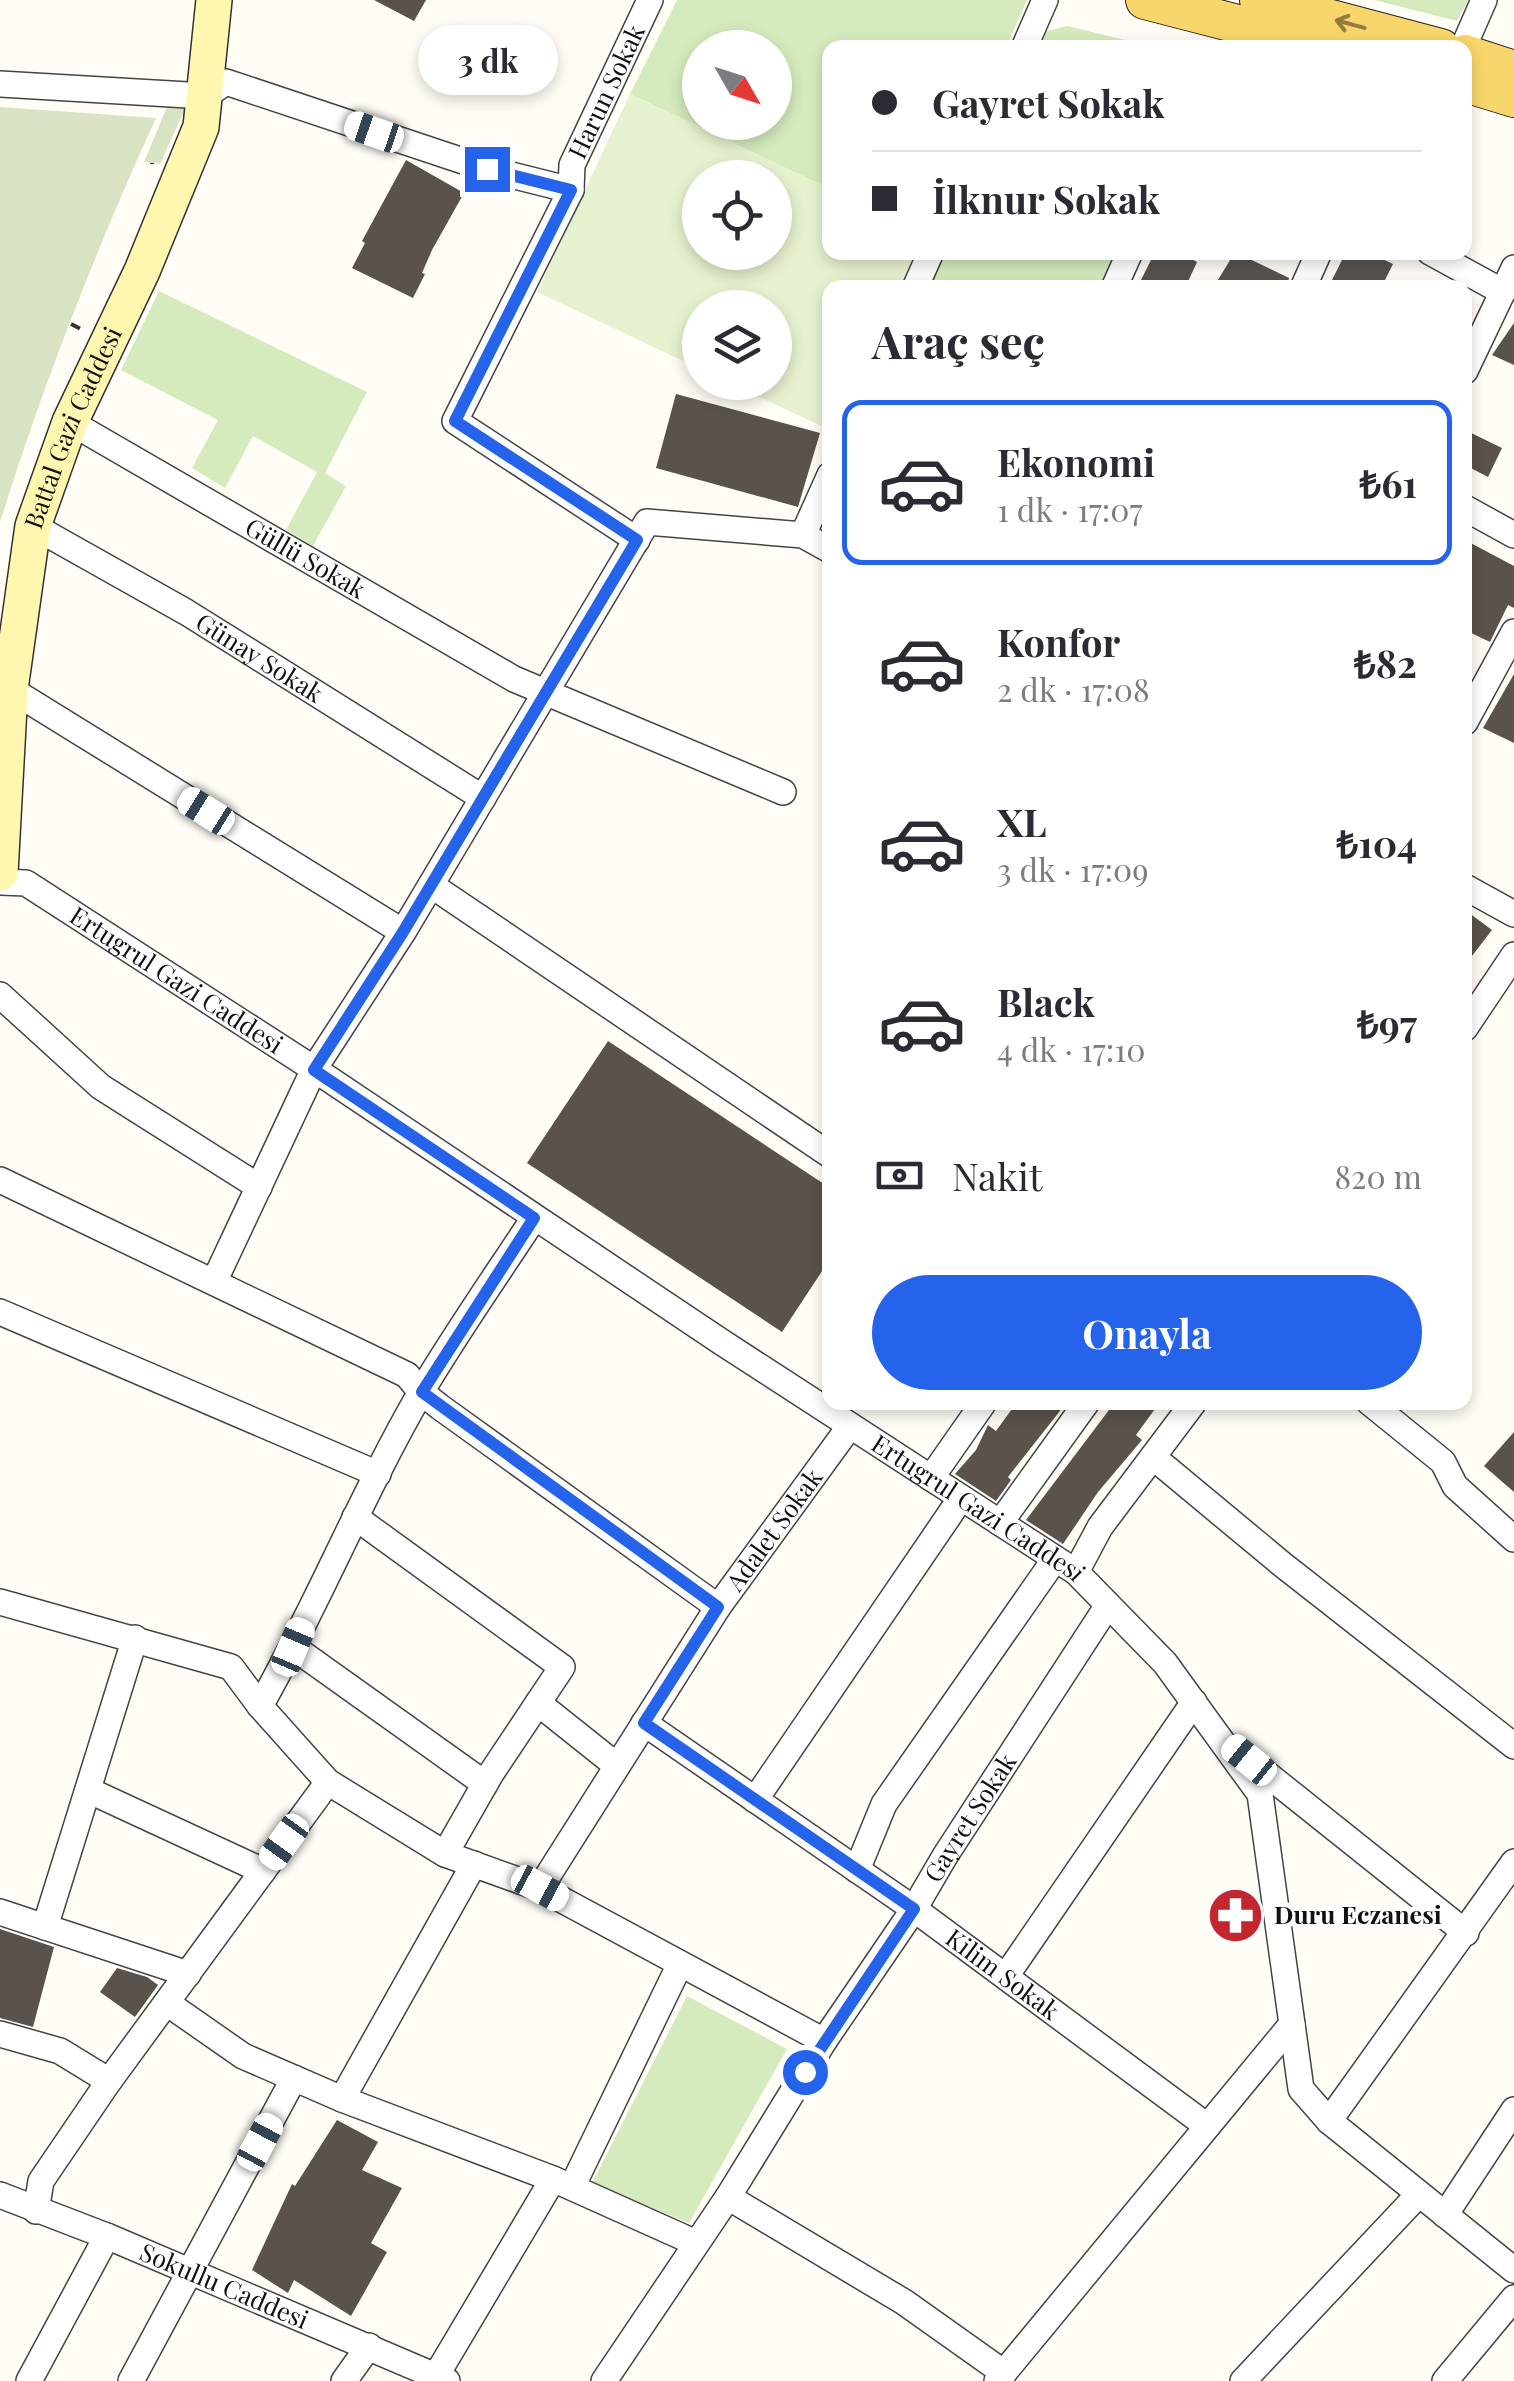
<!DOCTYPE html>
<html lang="tr">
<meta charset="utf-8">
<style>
body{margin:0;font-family:"Playfair Display",serif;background:#f7f7f7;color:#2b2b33;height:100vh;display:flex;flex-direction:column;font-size:38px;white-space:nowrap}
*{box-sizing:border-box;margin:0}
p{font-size:32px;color:#7c7c81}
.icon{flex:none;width:55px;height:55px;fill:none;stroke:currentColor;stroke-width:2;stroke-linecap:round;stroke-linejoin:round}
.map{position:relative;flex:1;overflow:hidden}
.panel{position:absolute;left:822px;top:280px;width:650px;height:1130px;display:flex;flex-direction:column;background:#fff;border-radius:20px;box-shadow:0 5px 15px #0003}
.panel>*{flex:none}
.banner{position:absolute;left:822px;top:40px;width:650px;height:220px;border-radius:20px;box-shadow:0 5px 15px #0003;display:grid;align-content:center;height:220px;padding:0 50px;background:#fff}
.needle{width:65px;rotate:129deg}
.buttons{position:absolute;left:682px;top:30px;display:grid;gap:20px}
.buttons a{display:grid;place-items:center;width:110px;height:110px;border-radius:50%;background:#fff;box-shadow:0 5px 15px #0003;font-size:50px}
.end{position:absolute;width:45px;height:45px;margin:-22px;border:12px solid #2563eb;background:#fff;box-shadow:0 0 0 5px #fff}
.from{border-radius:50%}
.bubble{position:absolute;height:70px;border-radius:35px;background:#fff;box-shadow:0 5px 15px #0003;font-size:32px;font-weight:700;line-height:70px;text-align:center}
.car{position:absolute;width:30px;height:60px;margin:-30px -15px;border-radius:12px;box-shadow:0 0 8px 2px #0007;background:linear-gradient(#fff 24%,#345 0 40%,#fff 0 76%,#345 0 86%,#fff 0)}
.banner b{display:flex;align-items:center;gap:35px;height:95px;font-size:38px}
.banner b+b{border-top:2px solid #e1e1e2}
.banner i{width:25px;height:25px;background:#2b2b33}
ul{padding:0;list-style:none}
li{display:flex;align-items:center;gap:30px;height:165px;margin:0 20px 15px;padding:0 30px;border:5px solid transparent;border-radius:20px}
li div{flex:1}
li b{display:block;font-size:38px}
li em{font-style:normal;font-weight:700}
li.selected{border-color:#2563eb}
li>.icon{width:90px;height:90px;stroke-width:1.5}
h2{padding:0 50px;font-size:45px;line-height:120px}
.pay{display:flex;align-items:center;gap:25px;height:110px;padding:0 50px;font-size:38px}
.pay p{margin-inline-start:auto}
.button{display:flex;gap:20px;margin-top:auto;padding:20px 50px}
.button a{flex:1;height:115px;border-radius:60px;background:#2563eb;color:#fff;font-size:40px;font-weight:700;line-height:115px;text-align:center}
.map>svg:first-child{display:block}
.green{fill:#d5ebbd;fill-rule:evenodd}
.cemetery{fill:#d9e3c4}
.pitch{fill:#e6f2cf;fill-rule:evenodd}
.building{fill:#5a524d}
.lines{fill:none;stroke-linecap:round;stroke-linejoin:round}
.street-casing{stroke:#444;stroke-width:28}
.secondary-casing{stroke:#333;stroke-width:38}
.primary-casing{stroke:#222;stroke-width:40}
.path{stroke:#333;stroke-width:4;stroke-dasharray:10 5;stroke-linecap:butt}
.street{stroke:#fff;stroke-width:25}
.secondary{stroke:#fff6b0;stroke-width:35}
.primary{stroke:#f9d66b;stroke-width:38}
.oneway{stroke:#917d42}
.route{stroke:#2563eb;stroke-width:12}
.labels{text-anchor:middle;stroke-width:10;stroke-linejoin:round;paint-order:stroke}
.street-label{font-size:25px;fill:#111;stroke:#fff}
.poi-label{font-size:25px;font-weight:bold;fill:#111;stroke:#fff;text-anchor:start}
</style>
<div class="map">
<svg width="1514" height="2381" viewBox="0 0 1514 2381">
<rect width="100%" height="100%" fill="#fffdf5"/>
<path class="green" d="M677,0h350l-21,47 -176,1v141l-200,-95zM700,48h75v74h-75z
M1374,0h94l-11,21z
M1067,26l87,21 -118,1 8,-16z
M942,253h184l-17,34 -183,1z
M159,291l208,101 -42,81 21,13 -33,60 -27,-16 31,-58 -64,-36 -28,52 -33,-20 26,-48 -97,-50z
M687,1996l100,53 -98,174 -97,-40z"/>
<path class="cemetery" d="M0,107l156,11c-60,131 -113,267 -156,404z
M167,107l18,2 -25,55 -16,-2z"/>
<path class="pitch" d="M630,94l200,95v63l86,1 -17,34 -69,1v142l-101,-47 46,-1v-74h-75v61l-163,-77zM700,178h75v74h-75z"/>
<path class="building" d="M374,0h52l-12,21z
M406,160l58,33 -32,57 -10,23 3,1 -12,24 -61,-30 13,-25 -3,-2z
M1155,252h23l19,10 -12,26h-48z
M1235,252l54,26 -2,10h-74z
M1346,252h22l25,12 -12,24h-53z
M1514,323v42l-22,-10z
M676,394l144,39 -22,74 -142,-39z
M1465,430l37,18 -14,29 -23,-12z
M1465,540l49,26v42l-6,-3 -18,37 -25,-12z
M1514,674v69l-31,-15z
M1465,910l27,20 -27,35z
M608,1041l222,147v71l-48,73 -255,-169z
M1017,1402h50l-59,75 3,3 -15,21 -41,-27 21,-24 12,-25 8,6z
M1115,1402h45l-24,33 6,5 -44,52 -35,52 -37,-24z
M1514,1432v60l-30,-26z
M0,1929l54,18 -21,80 -33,-9z
M117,1968l30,9 11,8 -23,32 -35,-25z
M337,2120l41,22 -16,28 40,18 -31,55 16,9 -36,64 -57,-36 -6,13 -36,-23 40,-86 3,2z"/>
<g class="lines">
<defs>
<g id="street">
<path d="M1024,48l21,-48"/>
<path d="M1463,48l21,-48"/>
<path d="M0,84l205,12 21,-14 261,87 84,21"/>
<path d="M1430,252l73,40"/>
<path d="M915,288l16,-36"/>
<path d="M1114,288l16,-36"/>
<path d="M1303,288l16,-36"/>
<path d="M1465,371l49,-103"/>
<path id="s1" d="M70,422l444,257 269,113"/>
<path d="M1465,508l49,27"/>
<path id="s2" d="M33,526l153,86 297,186"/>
<path d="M803,535l27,-60"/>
<path id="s3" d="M637,540l-182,-119 116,-231 1,-25 78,-165"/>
<path d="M10,689l393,243"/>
<path d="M1465,722l49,-90"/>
<path id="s4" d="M0,882l26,1 288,186 406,272 356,231 89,91 95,131 41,295 28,32 185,149"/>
<path d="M431,885l399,270"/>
<path d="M1465,887l49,27"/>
<path d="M0,995l101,92 158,100"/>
<path d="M1465,1028l49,-73"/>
<path d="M0,1180l407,195 14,17 19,15 278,200"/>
<path d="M214,1282l100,-213 89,-137 244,-410 156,13 27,15"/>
<path d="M0,1312l378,162"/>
<path d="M1369,1402l74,60 12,24 59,53"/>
<path d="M1153,1457l130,108 231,181"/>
<path d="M931,1478l53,-76"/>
<path d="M355,1517l207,150 -72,108 -45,79"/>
<path d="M1000,1523l87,-121"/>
<path d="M1076,1572l24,-45 94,-125"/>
<path d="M0,1602l231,65 29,39 68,76 117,72 95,34 284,153"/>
<path d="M293,1647l192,137"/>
<path d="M538,1703l79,63"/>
<path d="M260,1706c58,-102 102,-212 161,-314 35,-59 75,-116 113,-174"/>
<path id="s5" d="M644,1723l270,186 293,217"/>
<path d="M1243,1755l223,178"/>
<path d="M88,1790l175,81"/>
<path d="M755,1800l206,-302"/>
<path d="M857,1870l27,-66 171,-245"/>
<path id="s6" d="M540,1888l178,-281 132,-181"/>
<path d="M0,1912l188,62"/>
<path d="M45,1927l90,-289"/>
<path d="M1006,1976l188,-274"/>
<path d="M167,2003l76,53 99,43 211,80 143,64"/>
<path d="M0,2034l60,17 49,30"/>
<path d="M342,2099l132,-235"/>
<path d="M1329,2121l185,-259"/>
<path d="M572,2187l108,-223"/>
<path id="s7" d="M0,2195l109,42 338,144"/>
<path d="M728,2197l176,105 100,71"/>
<path d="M36,2211l5,-30 68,-100 219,-299"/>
<path d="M1445,2215l69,-105"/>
<path d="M436,2376l117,-197"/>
<path d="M29,2381l78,-145"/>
<path d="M131,2381l163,-303"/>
<path d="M344,2381l25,-35"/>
<path id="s8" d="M604,2381l124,-184 96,-156 90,-132 31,-53 163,-251"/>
<path d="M997,2381l295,-357"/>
<path d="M1243,2381l176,-187"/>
<path d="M1445,2381l69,-83"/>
</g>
<g id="secondary">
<path id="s9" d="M0,873l10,-184 23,-163 37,-104 72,-151 59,-144 13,-127"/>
</g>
<path id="primary" d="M1145,0l185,48
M1259,0l182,48
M1465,54l49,16
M1465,83l49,15"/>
</defs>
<use href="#street" class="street-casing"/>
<use href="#secondary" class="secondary-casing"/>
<use href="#primary" class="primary-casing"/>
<path class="path" d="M152,164v-1
M71,324l10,5"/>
<use href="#street" class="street"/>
<use href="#secondary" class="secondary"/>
<use href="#primary" class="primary"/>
</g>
<defs><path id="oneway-shaft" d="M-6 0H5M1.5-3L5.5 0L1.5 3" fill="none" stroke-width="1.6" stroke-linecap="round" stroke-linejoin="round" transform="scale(2.5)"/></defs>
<use class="oneway" href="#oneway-shaft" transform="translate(1350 24) rotate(-165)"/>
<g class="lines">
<path class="route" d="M487,169l84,21 -116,231 182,119 -234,392 -89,138 220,148 -112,174 296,215 -74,116 270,186 -109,163"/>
</g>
<defs>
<symbol id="pharmacy-disc" viewBox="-11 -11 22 22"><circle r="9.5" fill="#c4262e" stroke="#fff"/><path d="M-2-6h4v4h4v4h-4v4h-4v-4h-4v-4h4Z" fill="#fff"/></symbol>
</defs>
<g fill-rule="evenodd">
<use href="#pharmacy-disc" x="1204" y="1884" width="63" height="63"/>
</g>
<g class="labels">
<g class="street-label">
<text dy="9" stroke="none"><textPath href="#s3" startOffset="582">Harun Sokak</textPath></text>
<text dy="9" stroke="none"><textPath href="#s9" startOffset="455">Battal Gazi Caddesi</textPath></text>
<text dy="9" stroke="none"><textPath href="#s1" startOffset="272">Güllü Sokak</textPath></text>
<text dy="9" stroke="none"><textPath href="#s2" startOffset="262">Günay Sokak</textPath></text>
<text dy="9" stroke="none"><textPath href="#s4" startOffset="205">Ertugrul Gazi Caddesi</textPath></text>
<text dy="9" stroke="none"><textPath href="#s4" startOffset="1165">Ertugrul Gazi Caddesi</textPath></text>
<text dy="9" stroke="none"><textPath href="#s6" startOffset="428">Adalet Sokak</textPath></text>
<text dy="9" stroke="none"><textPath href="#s8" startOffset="672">Gayret Sokak</textPath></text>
<text dy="9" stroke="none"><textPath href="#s5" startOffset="438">Kilim Sokak</textPath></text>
<text dy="9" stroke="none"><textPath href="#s7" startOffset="242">Sokullu Caddesi</textPath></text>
</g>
<g class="poi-label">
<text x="1274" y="1924">Duru Eczanesi</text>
</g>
</g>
</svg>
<div class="buttons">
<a><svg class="needle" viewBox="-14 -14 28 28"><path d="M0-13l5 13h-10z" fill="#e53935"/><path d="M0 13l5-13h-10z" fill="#7c7c81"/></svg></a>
<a><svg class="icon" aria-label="locate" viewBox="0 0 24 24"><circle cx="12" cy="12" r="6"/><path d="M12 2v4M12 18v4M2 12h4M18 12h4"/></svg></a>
<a><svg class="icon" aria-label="layers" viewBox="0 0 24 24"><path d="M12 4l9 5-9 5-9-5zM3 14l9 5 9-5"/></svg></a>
</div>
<i class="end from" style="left:805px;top:2072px"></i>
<i class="end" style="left:487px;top:169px"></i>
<div class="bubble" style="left:418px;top:25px;width:140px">3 dk</div>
<i class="car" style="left:374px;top:132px;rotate:289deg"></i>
<i class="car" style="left:206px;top:811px;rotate:302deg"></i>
<i class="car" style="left:293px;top:1647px;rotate:23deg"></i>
<i class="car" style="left:1249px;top:1760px;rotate:309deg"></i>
<i class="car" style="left:284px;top:1842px;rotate:216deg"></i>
<i class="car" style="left:540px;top:1888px;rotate:118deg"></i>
<i class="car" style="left:260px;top:2142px;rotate:28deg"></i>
<div class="banner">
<b><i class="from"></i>Gayret Sokak</b>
<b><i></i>İlknur Sokak</b>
</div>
<section class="panel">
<h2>Araç seç</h2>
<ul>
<li class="selected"><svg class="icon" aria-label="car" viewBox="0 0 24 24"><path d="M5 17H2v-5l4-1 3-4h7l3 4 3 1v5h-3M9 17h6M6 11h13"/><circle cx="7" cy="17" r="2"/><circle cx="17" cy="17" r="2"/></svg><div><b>Ekonomi</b><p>1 dk · 17:07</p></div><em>₺61</em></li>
<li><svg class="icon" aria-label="car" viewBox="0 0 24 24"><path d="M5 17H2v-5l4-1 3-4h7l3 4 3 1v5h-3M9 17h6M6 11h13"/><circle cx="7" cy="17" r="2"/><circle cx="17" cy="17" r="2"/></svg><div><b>Konfor</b><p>2 dk · 17:08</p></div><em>₺82</em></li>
<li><svg class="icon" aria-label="car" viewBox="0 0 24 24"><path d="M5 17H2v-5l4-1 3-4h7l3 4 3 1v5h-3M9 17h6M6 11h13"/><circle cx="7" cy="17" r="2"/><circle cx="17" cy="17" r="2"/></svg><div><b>XL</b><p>3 dk · 17:09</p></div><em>₺104</em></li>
<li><svg class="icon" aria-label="car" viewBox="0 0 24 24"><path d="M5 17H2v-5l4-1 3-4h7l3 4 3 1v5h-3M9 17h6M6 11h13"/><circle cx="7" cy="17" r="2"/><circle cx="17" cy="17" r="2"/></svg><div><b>Black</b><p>4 dk · 17:10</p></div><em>₺97</em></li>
</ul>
<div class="pay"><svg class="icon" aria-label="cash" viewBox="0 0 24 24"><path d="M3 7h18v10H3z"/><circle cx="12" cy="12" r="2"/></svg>Nakit<p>820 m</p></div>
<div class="button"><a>Onayla</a></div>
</section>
</div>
